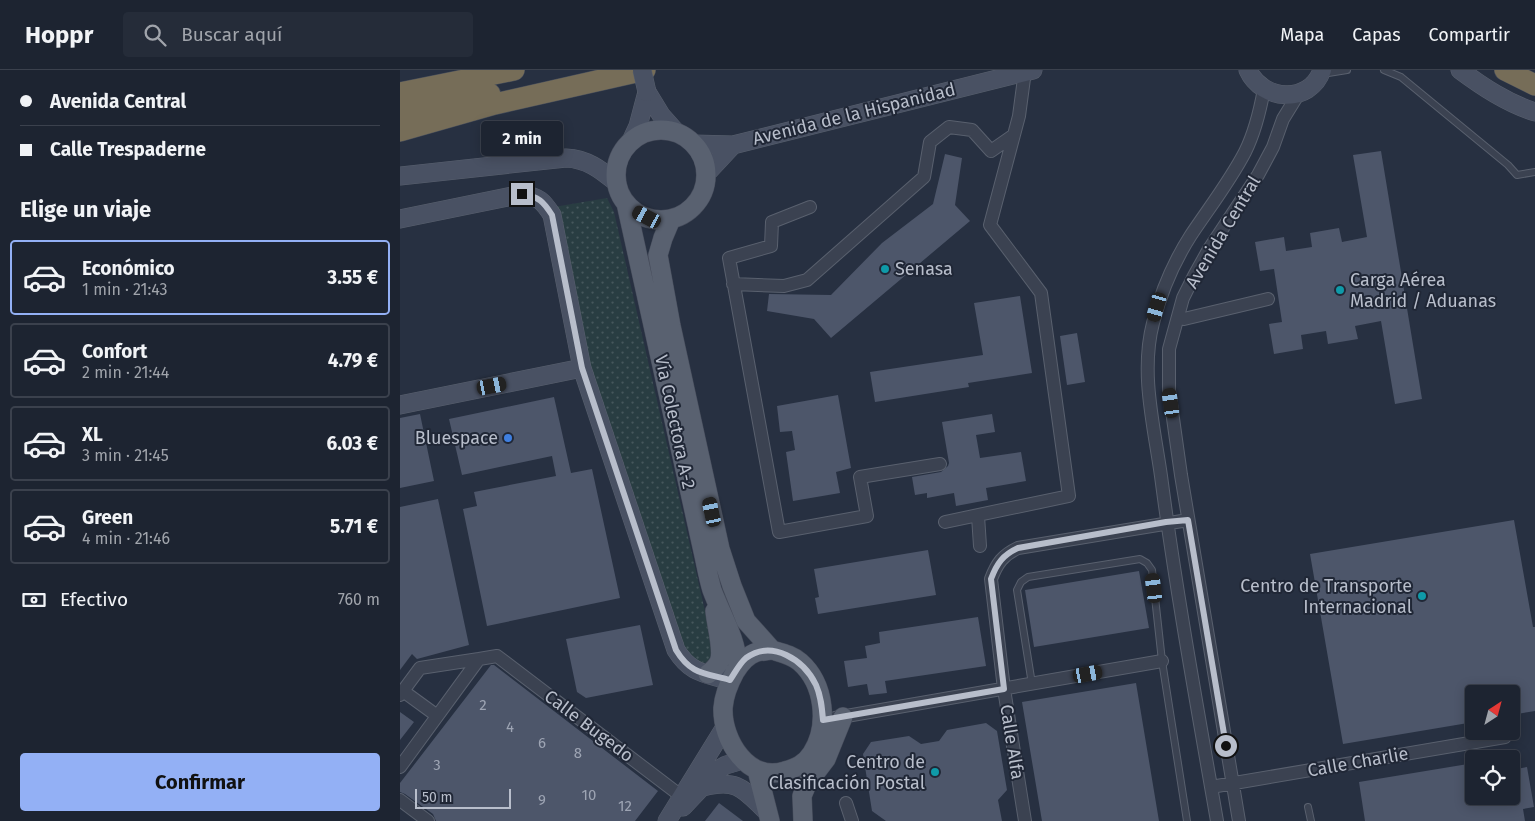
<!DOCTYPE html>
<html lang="es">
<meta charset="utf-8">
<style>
body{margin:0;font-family:"Fira Sans",sans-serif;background:#252c39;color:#f1f3f6;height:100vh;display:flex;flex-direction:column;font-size:19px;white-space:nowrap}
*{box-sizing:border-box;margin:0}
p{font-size:16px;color:#a0a4ab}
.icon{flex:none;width:28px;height:28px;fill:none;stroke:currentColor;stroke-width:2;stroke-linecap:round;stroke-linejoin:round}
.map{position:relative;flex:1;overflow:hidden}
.side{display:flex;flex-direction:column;background:#1d2431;width:400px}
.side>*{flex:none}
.guide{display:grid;align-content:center;height:110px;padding:0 20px;background:#1d2431}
.needle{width:32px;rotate:36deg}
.buttons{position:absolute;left:1065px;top:615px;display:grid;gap:10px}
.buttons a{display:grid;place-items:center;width:55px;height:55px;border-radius:5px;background:#1d2431;box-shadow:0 2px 12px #0003,0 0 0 1px #3b414d;font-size:25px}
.scale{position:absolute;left:15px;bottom:12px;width:96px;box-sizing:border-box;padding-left:5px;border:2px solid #b8becb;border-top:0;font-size:14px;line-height:18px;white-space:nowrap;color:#b8becb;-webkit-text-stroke:4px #202736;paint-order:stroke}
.end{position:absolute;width:22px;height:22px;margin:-11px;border:6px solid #b8becb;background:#111;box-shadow:0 0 0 2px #111}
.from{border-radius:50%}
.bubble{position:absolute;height:35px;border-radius:5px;background:#1d2431;box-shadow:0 2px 12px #0003,0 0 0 1px #3b414d;font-size:16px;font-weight:700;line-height:35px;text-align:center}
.car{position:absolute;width:15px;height:30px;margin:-15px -8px;border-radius:6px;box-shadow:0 0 4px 1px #0007;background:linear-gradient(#222 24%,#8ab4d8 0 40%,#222 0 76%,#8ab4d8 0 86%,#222 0)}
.guide b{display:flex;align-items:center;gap:18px;height:48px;font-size:19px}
.guide b+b{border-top:1px solid #3b414d}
.guide i{width:12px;height:12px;background:#f1f3f6}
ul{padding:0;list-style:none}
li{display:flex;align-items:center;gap:15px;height:75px;margin:0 10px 8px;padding:0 10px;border:2px solid #3b414d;border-radius:5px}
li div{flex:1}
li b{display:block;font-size:19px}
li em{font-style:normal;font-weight:700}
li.on{border-color:#93b0f5}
li>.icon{width:45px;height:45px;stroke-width:1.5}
h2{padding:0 20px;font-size:22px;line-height:60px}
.pay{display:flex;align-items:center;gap:12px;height:55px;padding:0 20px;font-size:19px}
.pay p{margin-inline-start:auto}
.action{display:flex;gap:10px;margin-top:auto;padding:10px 20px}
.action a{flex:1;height:58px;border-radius:5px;background:#93b0f5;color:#111;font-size:20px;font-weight:700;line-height:58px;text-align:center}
header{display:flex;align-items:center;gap:30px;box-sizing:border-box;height:70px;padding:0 25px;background:#1d2431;border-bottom:1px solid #3b414d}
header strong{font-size:24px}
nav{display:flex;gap:28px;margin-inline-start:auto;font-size:18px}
.search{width:350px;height:45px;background:#252c39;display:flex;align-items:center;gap:12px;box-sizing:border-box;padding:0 18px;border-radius:5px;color:#a0a4ab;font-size:19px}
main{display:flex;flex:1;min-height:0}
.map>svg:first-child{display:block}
.green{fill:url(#green-dots)}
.building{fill:#4d566a}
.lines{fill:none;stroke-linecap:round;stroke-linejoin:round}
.lane-casing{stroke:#59606e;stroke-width:8}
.street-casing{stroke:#59606e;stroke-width:14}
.secondary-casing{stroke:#59606e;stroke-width:19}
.primary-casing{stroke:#454b5a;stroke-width:20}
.highway-casing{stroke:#464d5b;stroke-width:22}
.lane{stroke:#3b4251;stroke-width:6}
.street{stroke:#3b4251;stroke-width:12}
.secondary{stroke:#495163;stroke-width:18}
.primary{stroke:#596170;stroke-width:19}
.highway{stroke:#766d58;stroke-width:21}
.secondary-bridge-casing{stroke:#59606e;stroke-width:19;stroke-linecap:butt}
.secondary-bridge{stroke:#495163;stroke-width:18}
.route{stroke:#b8becb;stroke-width:6}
.culture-dot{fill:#0f9aa8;stroke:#202736;stroke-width:2}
.shop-dot{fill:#3f7fe0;stroke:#202736;stroke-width:2}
.labels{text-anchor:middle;stroke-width:4;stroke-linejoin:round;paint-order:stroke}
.number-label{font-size:15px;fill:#9da4b3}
.street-label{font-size:18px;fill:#b8becb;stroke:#202736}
.poi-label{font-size:18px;fill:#b8becb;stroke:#202736;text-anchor:end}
</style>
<header>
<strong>Hoppr</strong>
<div class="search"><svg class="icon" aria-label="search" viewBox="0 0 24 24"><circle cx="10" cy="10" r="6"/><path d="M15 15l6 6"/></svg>Buscar aquí</div>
<nav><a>Mapa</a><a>Capas</a><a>Compartir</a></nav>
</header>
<main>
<section class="side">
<div class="guide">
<b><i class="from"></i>Avenida Central</b>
<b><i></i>Calle Trespaderne</b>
</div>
<h2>Elige un viaje</h2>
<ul>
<li class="on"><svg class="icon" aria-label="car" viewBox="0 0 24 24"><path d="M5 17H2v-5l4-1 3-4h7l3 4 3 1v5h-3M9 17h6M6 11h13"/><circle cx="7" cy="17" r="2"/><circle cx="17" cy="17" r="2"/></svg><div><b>Económico</b><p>1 min · 21:43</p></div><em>3.55 €</em></li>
<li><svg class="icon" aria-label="car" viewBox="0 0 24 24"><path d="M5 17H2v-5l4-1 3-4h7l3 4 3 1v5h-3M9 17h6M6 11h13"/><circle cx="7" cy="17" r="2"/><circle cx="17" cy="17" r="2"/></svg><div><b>Confort</b><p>2 min · 21:44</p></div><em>4.79 €</em></li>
<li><svg class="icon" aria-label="car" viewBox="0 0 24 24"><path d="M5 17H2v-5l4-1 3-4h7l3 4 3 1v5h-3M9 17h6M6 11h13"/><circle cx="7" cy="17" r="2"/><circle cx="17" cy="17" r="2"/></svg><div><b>XL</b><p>3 min · 21:45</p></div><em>6.03 €</em></li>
<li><svg class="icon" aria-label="car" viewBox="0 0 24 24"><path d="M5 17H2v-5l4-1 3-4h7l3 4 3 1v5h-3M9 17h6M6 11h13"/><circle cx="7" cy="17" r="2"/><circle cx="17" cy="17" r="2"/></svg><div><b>Green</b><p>4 min · 21:46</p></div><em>5.71 €</em></li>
</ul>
<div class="pay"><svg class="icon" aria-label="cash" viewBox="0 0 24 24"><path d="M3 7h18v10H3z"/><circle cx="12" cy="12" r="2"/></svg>Efectivo<p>760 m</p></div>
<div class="action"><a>Confirmar</a></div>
</section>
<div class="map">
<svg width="1135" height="751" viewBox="0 0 1135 751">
<defs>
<pattern id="green-dots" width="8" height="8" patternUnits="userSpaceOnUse" patternTransform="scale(1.25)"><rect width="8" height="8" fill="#293d42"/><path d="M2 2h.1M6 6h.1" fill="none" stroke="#46575c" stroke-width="1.8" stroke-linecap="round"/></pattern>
</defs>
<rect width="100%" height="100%" fill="#273041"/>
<path class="green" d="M207,128l7,14 96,421 3,15 -4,15c-21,0 -24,-13 -31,-29l-92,-274 -32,-153z"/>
<path class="building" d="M981,81l41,248 -27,5 -14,-83 -26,5 3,13 -30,5 -2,-13 -25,4 2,14 -29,5 -5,-30 13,-2 -8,-53 -14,2 -5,-29 29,-5 2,14 26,-4 -2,-14 29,-5 3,14 25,-5 -14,-82z
M545,84l17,4 -7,47 15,16 -139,117 -17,-19 -47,-8 2,-17 62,1 51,-52 51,-39z
M620,226l12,77 -64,10 1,4 -94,15 -5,-30 113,-17 -9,-52z
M677,263l8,49 -18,3 -7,-49z
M438,325l13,73 -15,4 4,21 -47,8 -7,-49 9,-2 -3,-19 -12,1 -3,-26z
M154,327l17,76 21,-4 28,129 -133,28 -24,-117 14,-3 -3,-14 82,-16 -4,-20 -90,19 -13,-56z
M20,344l14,67 -34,7v-70z
M592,344l3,18 -19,3 4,23 41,-6 5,29 -40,7 2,12 -32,6 -2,-13 -27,5v-5l-12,2 -3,-18 29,-5 7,-6 1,-3 -7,-41z
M38,429l31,146 -52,14 -5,-5 -12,16v-163z
M1114,450l19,107h2v84l-24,4v-21h-37v28l-131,22 -33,-190z
M528,480l8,45 -118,19 -3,-16 4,-1 -5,-28z
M739,501l10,57 -115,19 -9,-57z
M578,547l8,49 -101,15 2,12 -18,2 -2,-11 -19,3 -4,-26 23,-3 -2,-12 15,-3 -1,-11z
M240,555l13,60 -67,13 -9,-6 -11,-53z
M91,595h3l164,126 -23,30h-199l-3,-7 -28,-20 -5,-2v-9z
M736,613l23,138h-117l-20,-119z
M0,642l14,10 -14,18z
M586,653l11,8 10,59 -9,10 4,21h-116l-14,-10 -9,-57 8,-12 38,-6 12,8 18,-3 8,-11z
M1074,693v33h37v-26l16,-3 7,40 -11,2 2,12h-160l-6,-39z
M319,733l24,18h-38z"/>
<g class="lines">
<defs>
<path id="lane" d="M984,0l17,7 107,88 9,10 18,-3
M922,4l25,-4
M632,614l-15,-94 4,-8 7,-5 112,-18 7,4 5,7 10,91 25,160
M908,737l3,14"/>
<path id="street" d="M410,137l-38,15 -1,24 -42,12 50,274 88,-16 -7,-39 80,-13
M333,214l51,2 23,-6 117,-103 6,-35 19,-15 23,3 19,21 23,-16
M784,249l84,-20
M578,446l2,30
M545,452l124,-26 -28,-203 -51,-68 29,-109 6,-45
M3,621l33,24
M0,625l20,-27 59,-9
M435,648l327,-57
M0,697l79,-108 18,-3 184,140
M811,717l294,-50
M0,730l28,21
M446,733l6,18
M625,751l-21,-132 -13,-110c6,-16 12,-24 27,-31l170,-28
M817,751c-20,-115 -41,-230 -56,-345 -7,-50 -21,-103 -8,-153 8,-31 20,-60 38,-88 18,-27 39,-54 54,-83 10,-20 15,-41 19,-63
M839,751l-58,-346 -12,-85v-41l14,-51 11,-22 15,-27 49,-74 15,-28 10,-28 16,-26"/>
<path id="secondary" d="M848,0c14,31 62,35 74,0
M1060,0c23,17 47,33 75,42
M247,22l14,23 16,18
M231,71l7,-15 9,-34
M293,74l40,1 300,-75
M306,104l27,-29
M0,106l166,-18c21,1 34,11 51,25
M0,149l122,-25c17,3 21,7 30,21l30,153 94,282c15,24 29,23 54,31
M0,335l182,-37
M303,717c36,-9 41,3 65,26
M283,737l36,-38 7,-4 17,-5
M267,751l58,-94"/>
<path id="primary" d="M216 105a45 45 0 1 1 90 0a45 45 0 1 1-90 0Z
M226,133l77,348c3,13 5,26 9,39 10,27 24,47 26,77
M271,149l-8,19 -5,17 13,71 49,223 12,37 14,35 26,29
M372,580c10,3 20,5 28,12 25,22 29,64 12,91 -7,11 -16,15 -27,18 -37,12 -63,-31 -62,-63 1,-13 6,-25 12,-36 5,-8 12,-17 22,-20 4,-1 10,-1 15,-2z
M308,604c5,-4 8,-6 11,-12 5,-11 -3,-38 -4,-51
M357,700l13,51
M403,751l-1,-25 5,-12 19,-25 17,-42"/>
<path id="highway" d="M1105,0l30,15
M0,23l114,-23
M0,43l58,-14 32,-5
M0,61l95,-27 150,-34"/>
</defs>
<use href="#lane" class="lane-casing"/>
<use href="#street" class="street-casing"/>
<use href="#secondary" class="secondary-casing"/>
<use href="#primary" class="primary-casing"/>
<use href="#highway" class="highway-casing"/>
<use href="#lane" class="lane"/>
<use href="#street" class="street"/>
<use href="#secondary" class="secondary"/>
<use href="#primary" class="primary"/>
<use href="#highway" class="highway"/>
<defs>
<path id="secondary-bridge" d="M242,0l5,22"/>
</defs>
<use href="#secondary-bridge" class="secondary-bridge-casing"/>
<use href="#secondary-bridge" class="secondary-bridge"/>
</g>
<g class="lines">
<path class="route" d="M122,124c17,3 21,7 30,21l30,153 94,282c15,25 29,23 54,30 5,-7 9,-16 16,-22 26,-19 58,2 70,27 5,11 6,23 7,35l181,-31 -13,-110c6,-16 12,-24 27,-31l148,-26 22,-2 38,226"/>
</g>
<g class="culture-dot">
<circle cx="485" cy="199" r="5"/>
<circle cx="940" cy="220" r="5"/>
<circle cx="1022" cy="526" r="5"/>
<circle cx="535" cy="702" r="5"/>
</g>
<circle class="shop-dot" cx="108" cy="368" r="5"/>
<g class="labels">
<g class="number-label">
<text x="83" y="640">2</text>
<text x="110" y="662">4</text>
<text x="142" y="678">6</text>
<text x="178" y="688">8</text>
<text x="37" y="700">3</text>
<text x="189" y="730">10</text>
<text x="142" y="735">9</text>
<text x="225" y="741">12</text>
</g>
<g class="street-label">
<text transform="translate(454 44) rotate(-14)" y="6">Avenida de la Hispanidad</text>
<text transform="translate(823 162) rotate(-59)" y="6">Avenida Central</text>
<text transform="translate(275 352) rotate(78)" y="6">Vía Colectora A-2</text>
<text transform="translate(189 656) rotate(37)" y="6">Calle Bugedo</text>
<text transform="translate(612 672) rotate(81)" y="6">Calle Alfa</text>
<text transform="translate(958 692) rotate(-10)" y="6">Calle Charlie</text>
</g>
<g class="poi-label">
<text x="495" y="205" text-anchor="start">Senasa</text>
<text x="950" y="216" text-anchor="start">Carga Aérea<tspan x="950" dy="21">Madrid / Aduanas</tspan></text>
<text x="98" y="374">Bluespace</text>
<text x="1012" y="522">Centro de Transporte<tspan x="1012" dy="21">Internacional</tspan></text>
<text x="525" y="698">Centro de<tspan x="525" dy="21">Clasificación Postal</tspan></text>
</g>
</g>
</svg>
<div class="buttons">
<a><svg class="needle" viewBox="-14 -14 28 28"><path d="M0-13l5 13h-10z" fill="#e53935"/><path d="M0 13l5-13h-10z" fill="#a0a4ab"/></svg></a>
<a><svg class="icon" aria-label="locate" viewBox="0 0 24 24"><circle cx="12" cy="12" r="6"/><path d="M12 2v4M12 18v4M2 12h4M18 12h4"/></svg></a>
</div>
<div class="scale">50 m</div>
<i class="end from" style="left:826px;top:676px"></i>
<i class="end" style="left:122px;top:124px"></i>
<div class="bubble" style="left:81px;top:51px;width:82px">2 min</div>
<i class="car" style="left:247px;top:147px;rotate:298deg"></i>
<i class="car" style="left:757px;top:237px;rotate:196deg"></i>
<i class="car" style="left:92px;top:316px;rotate:79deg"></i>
<i class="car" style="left:771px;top:333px;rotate:352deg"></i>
<i class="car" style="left:312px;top:442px;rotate:348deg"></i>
<i class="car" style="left:754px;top:518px;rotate:353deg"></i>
<i class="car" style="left:688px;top:604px;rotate:80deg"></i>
</div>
</main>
